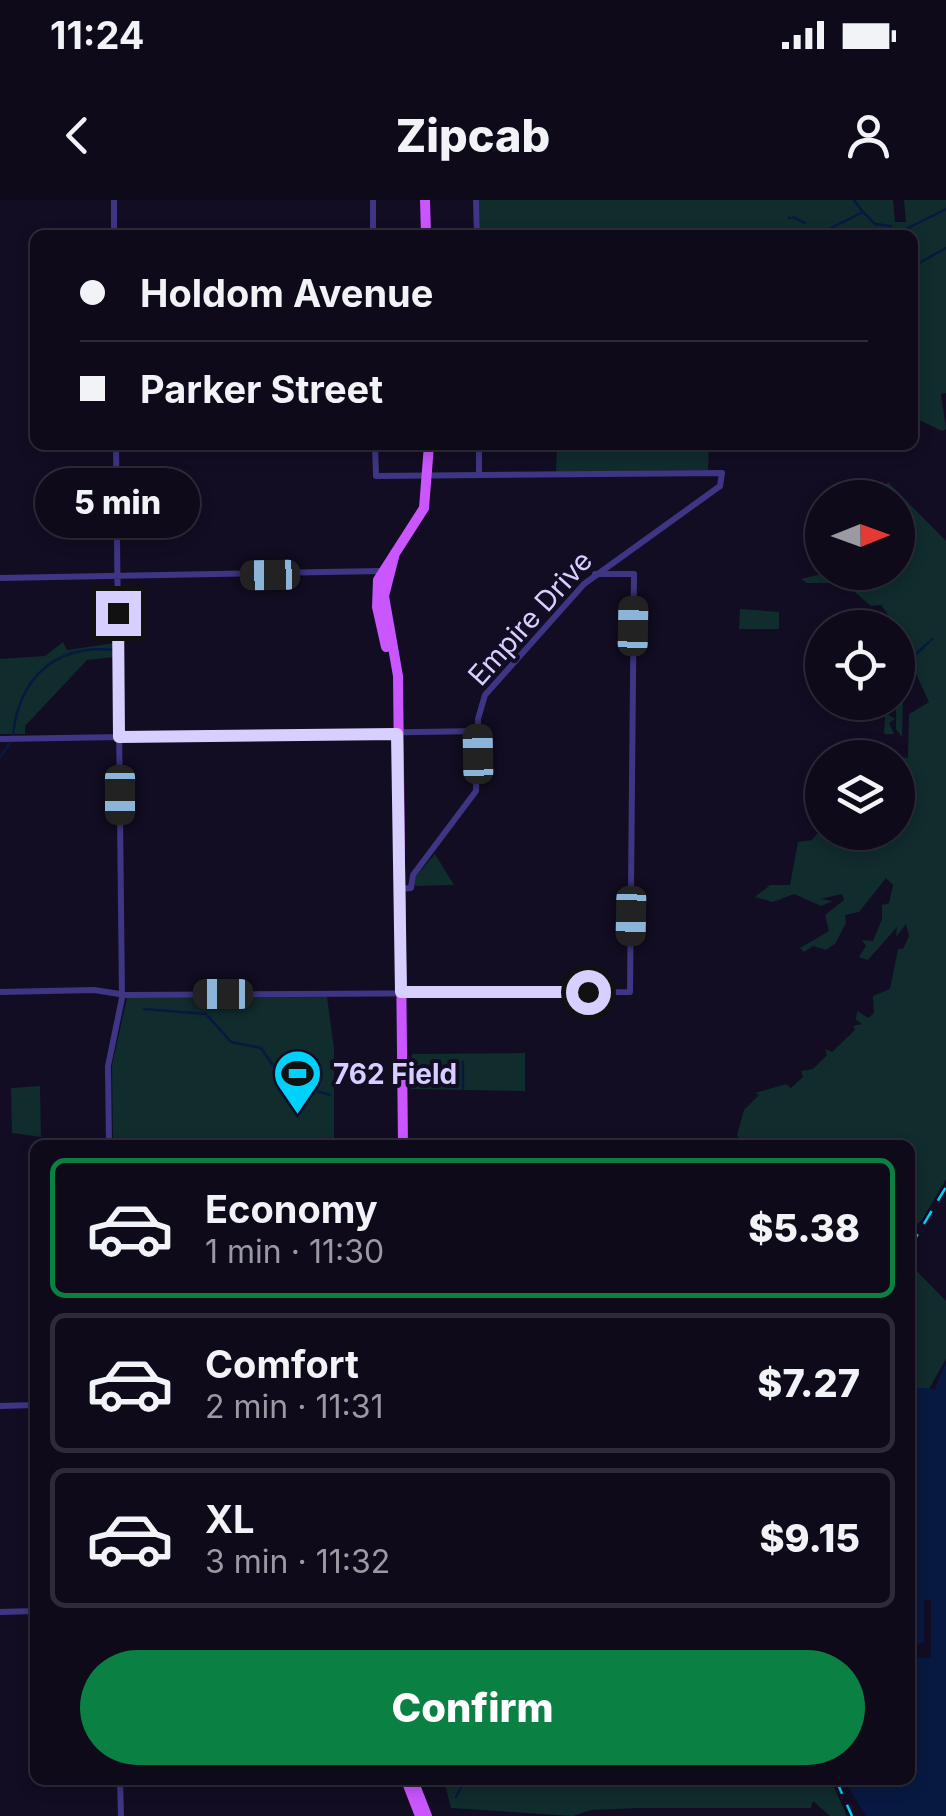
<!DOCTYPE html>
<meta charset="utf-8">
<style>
body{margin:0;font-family:Inter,sans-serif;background:#1c1827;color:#f1f3f6;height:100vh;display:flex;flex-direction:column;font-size:38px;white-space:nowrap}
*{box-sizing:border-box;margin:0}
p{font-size:32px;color:#9b9aa2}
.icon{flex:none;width:55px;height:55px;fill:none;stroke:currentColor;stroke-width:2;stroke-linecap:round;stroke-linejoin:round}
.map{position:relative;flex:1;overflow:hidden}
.panel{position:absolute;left:30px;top:940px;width:885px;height:645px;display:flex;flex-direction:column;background:#0e0a1a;border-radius:15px;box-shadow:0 5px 15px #0003,0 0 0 2px #2e2b39}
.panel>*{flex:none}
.top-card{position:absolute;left:30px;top:30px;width:888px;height:220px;border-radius:15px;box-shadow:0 5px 15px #0003,0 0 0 2px #2e2b39;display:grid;align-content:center;height:220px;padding:0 50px;background:#0e0a1a}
.needle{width:65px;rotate:89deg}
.buttons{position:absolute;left:805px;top:280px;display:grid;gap:20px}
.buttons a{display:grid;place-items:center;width:110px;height:110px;border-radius:50%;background:#0e0a1a;box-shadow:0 5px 15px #0003,0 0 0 2px #2e2b39;font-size:50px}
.end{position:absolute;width:45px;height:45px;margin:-22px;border:12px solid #d7cfff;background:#111;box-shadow:0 0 0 5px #111}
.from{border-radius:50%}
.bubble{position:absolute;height:70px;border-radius:35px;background:#0e0a1a;box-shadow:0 5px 15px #0003,0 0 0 2px #2e2b39;font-size:32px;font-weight:800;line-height:70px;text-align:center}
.car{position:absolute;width:30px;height:60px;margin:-30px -15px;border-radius:12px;box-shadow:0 0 8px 2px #0007;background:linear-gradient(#222 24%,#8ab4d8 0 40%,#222 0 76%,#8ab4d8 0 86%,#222 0)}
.top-card b{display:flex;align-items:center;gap:35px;height:95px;font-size:38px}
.top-card b+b{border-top:2px solid #2e2b39}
.top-card i{width:25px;height:25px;background:#f1f3f6}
ul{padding:18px 0 0;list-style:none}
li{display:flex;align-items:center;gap:30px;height:140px;margin:0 20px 15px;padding:0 30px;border:5px solid #2e2b39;border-radius:15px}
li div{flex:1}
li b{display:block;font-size:38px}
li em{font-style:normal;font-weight:800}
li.active{border-color:#0b8043}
li>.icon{width:90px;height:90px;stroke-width:1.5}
.button{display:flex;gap:20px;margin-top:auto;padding:20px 50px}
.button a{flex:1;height:115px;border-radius:60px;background:#0b8043;color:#fff;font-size:40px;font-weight:800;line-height:115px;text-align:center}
.status{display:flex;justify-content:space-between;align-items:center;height:70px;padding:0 50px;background:#0e0a1a;direction:ltr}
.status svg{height:28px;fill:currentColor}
header{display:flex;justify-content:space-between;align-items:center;height:130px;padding:0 50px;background:#0e0a1a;font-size:45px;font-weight:800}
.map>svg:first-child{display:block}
.green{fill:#102c2d}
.water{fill:#081941}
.pier{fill:#120d23}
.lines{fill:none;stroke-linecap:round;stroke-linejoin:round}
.stream{stroke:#081941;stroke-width:2.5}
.minor{stroke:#3e3684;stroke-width:6}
.major{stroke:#ca56ff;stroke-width:10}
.rail{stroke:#00d1fa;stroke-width:2.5;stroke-dasharray:15 12;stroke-linecap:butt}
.route{stroke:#d7cfff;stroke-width:12}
.labels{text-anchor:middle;stroke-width:8;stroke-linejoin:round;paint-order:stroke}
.street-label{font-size:28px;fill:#d7cfff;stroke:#120d23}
.poi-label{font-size:28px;font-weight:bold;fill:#d7cfff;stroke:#120d23;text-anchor:start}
</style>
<div class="status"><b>11:24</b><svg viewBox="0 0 49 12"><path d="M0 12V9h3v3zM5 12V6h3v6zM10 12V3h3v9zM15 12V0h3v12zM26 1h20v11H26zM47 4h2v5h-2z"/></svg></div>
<header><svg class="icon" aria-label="back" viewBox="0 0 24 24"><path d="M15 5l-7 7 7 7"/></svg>Zipcab<svg class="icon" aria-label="person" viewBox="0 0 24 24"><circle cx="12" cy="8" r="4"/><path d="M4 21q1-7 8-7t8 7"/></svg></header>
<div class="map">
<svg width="946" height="1616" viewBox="0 0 946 1616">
<rect width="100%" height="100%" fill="#120d23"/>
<path class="green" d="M479,0h414l2,22h11l-2,-22h42v193l-5,1 5,35 -4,2 -29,-14 -1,-182h-432z
M557,245h152l-1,25 -152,2z
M888,282l58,59v638l-24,41 -12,10v-85h-168l-5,-10 7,-25 15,-15 -4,-2 31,-9 5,4 12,-11 -2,-6 12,-2 14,-14 -2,-6 7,3 23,-22 -2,-4 9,-2 -6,-4 1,-9 11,7 6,-5 -1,-17 17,-7 8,-40h5l6,-13 -3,-12 -10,13 1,-10 -29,33 -9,-3 7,-11 -4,-6 11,1 9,-22v-14l7,-2 4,-18 -7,-7 -27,34 -14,3 1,8 -11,21 -9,6 -13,-4 -9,6 -4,-4 29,-17 -4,-16 19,-15 -2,-6 -21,5 12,2 -12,5 -27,-12 -21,8 -18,-5 15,-12h20l8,-43 14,-2 10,-12v4h76v-74l-16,-1 1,-3 25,4 1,-44 20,-12 -13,-28 -11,-4 -7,-12 4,-11 -4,-9 4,2 1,-5 -22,-30 -10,1 -27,-23h-37l-6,-4 24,-6 73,-1v-74l-23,-1z
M740,409l39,3v17h-40z
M63,442l4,8 48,-7v14l-28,3 -62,66v8h-25v-75l45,-3z
M890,503h13l-1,34 -6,-8v-23l-10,7 9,6 -6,4 5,11h-10l1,-17 -6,-7z
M435,654l19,31 -39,1v-9z
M327,797l7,51v97h-221l-1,-80 15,-67z
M525,853v38l-114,-2 1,-35z
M40,886l1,51 -29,-4 -1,-45z
M910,1064l36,37v58l-17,30h6l-9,26 -16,-28z
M305,1580h63v5l-61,2z
M444,1580h387l16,36h-17l-17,-15 -2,7h-172l-48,2 -18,6 -122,-8z"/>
<path class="water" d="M946,1162v454h-80l-22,-36h66v-393l25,2z"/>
<path class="pier" d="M924,1400h7v58h-17l-4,-3 5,-1 -1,-10 10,-1z"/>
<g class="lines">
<path class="stream" d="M854,0l8,11
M793,17l12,6
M789,18h1
M906,29l40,-20
M823,32l40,-20 12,12 16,2
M839,35l1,-1
M912,67l34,-19
M931,440l1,-1
M914,456l15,-14
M13,535c6,-57 42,-91 101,-85
M0,557l12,-17
M144,809l62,5 25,28 30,6 20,29 25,10
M463,862v27
M313,890l17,5
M456,1597l6,-11 11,-6"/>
<path class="minor" d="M114,0v35
M373,0v35
M476,0l1,35
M375,245l1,31 346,-3 -2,13 -136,98 -99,111 -7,24 -2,72 -63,84 -2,13 -11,1
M479,245v30
M0,378l381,-7
M0,539l478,-8
M0,792l94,-2 32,5 504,-3 4,-418h-39
M109,945l-1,-79 14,-68 -6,-553
M0,1206l35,-1
M0,1412l35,-1
M120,1580l1,36"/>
<path class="major" d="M425,0l1,35
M395,353l-11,43 14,80 5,469
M386,447l-9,-40 1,-27 46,-72 5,-63
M406,1580l14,36
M413,1580l14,36"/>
<path class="rail" d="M910,1047l36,-60
M836,1580l16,36"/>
</g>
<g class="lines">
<path class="route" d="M118,413l1,124 278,-3 4,258h187"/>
</g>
<defs>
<symbol id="stadium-pin" viewBox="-11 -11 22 30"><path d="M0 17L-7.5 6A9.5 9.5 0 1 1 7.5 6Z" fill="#00d1fa" stroke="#120d23"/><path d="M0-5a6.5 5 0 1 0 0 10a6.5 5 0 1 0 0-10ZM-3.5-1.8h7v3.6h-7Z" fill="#111"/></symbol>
</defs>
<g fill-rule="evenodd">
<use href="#stadium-pin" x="270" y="846" width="55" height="75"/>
</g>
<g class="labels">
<g class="street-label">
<text transform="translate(530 418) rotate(-48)" y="10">Empire Drive</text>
</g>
<g class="poi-label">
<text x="333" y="884">762 Field</text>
</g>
</g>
</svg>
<div class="buttons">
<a><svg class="needle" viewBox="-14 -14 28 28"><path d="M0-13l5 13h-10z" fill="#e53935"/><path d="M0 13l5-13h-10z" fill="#9b9aa2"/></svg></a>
<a><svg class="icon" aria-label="locate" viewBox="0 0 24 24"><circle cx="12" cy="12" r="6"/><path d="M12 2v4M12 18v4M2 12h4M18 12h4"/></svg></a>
<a><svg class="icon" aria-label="layers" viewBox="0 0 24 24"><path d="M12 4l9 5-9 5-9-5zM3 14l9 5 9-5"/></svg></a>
</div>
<i class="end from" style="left:588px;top:792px"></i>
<i class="end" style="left:118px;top:413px"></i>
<div class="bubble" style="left:35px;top:268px;width:165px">5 min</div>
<i class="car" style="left:270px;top:375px;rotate:269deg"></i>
<i class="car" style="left:633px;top:426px;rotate:1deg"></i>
<i class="car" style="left:478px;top:554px;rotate:359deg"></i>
<i class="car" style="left:120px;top:595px;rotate:180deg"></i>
<i class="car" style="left:631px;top:716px;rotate:181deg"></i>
<i class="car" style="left:223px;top:794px;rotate:270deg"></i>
<div class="top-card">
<b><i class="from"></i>Holdom Avenue</b>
<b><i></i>Parker Street</b>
</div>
<section class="panel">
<ul>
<li class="active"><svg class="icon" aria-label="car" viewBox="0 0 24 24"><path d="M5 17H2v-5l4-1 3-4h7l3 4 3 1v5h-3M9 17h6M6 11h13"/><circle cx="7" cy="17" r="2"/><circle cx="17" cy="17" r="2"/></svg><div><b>Economy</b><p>1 min · 11:30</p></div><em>$5.38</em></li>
<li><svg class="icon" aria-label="car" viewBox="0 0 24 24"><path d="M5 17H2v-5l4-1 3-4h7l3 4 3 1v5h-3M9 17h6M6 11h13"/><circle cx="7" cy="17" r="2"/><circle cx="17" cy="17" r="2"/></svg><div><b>Comfort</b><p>2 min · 11:31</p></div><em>$7.27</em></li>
<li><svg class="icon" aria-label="car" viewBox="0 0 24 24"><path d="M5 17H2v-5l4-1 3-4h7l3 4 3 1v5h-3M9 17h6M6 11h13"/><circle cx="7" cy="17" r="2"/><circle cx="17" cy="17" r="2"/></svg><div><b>XL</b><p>3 min · 11:32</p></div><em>$9.15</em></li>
</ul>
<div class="button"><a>Confirm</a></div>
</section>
</div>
